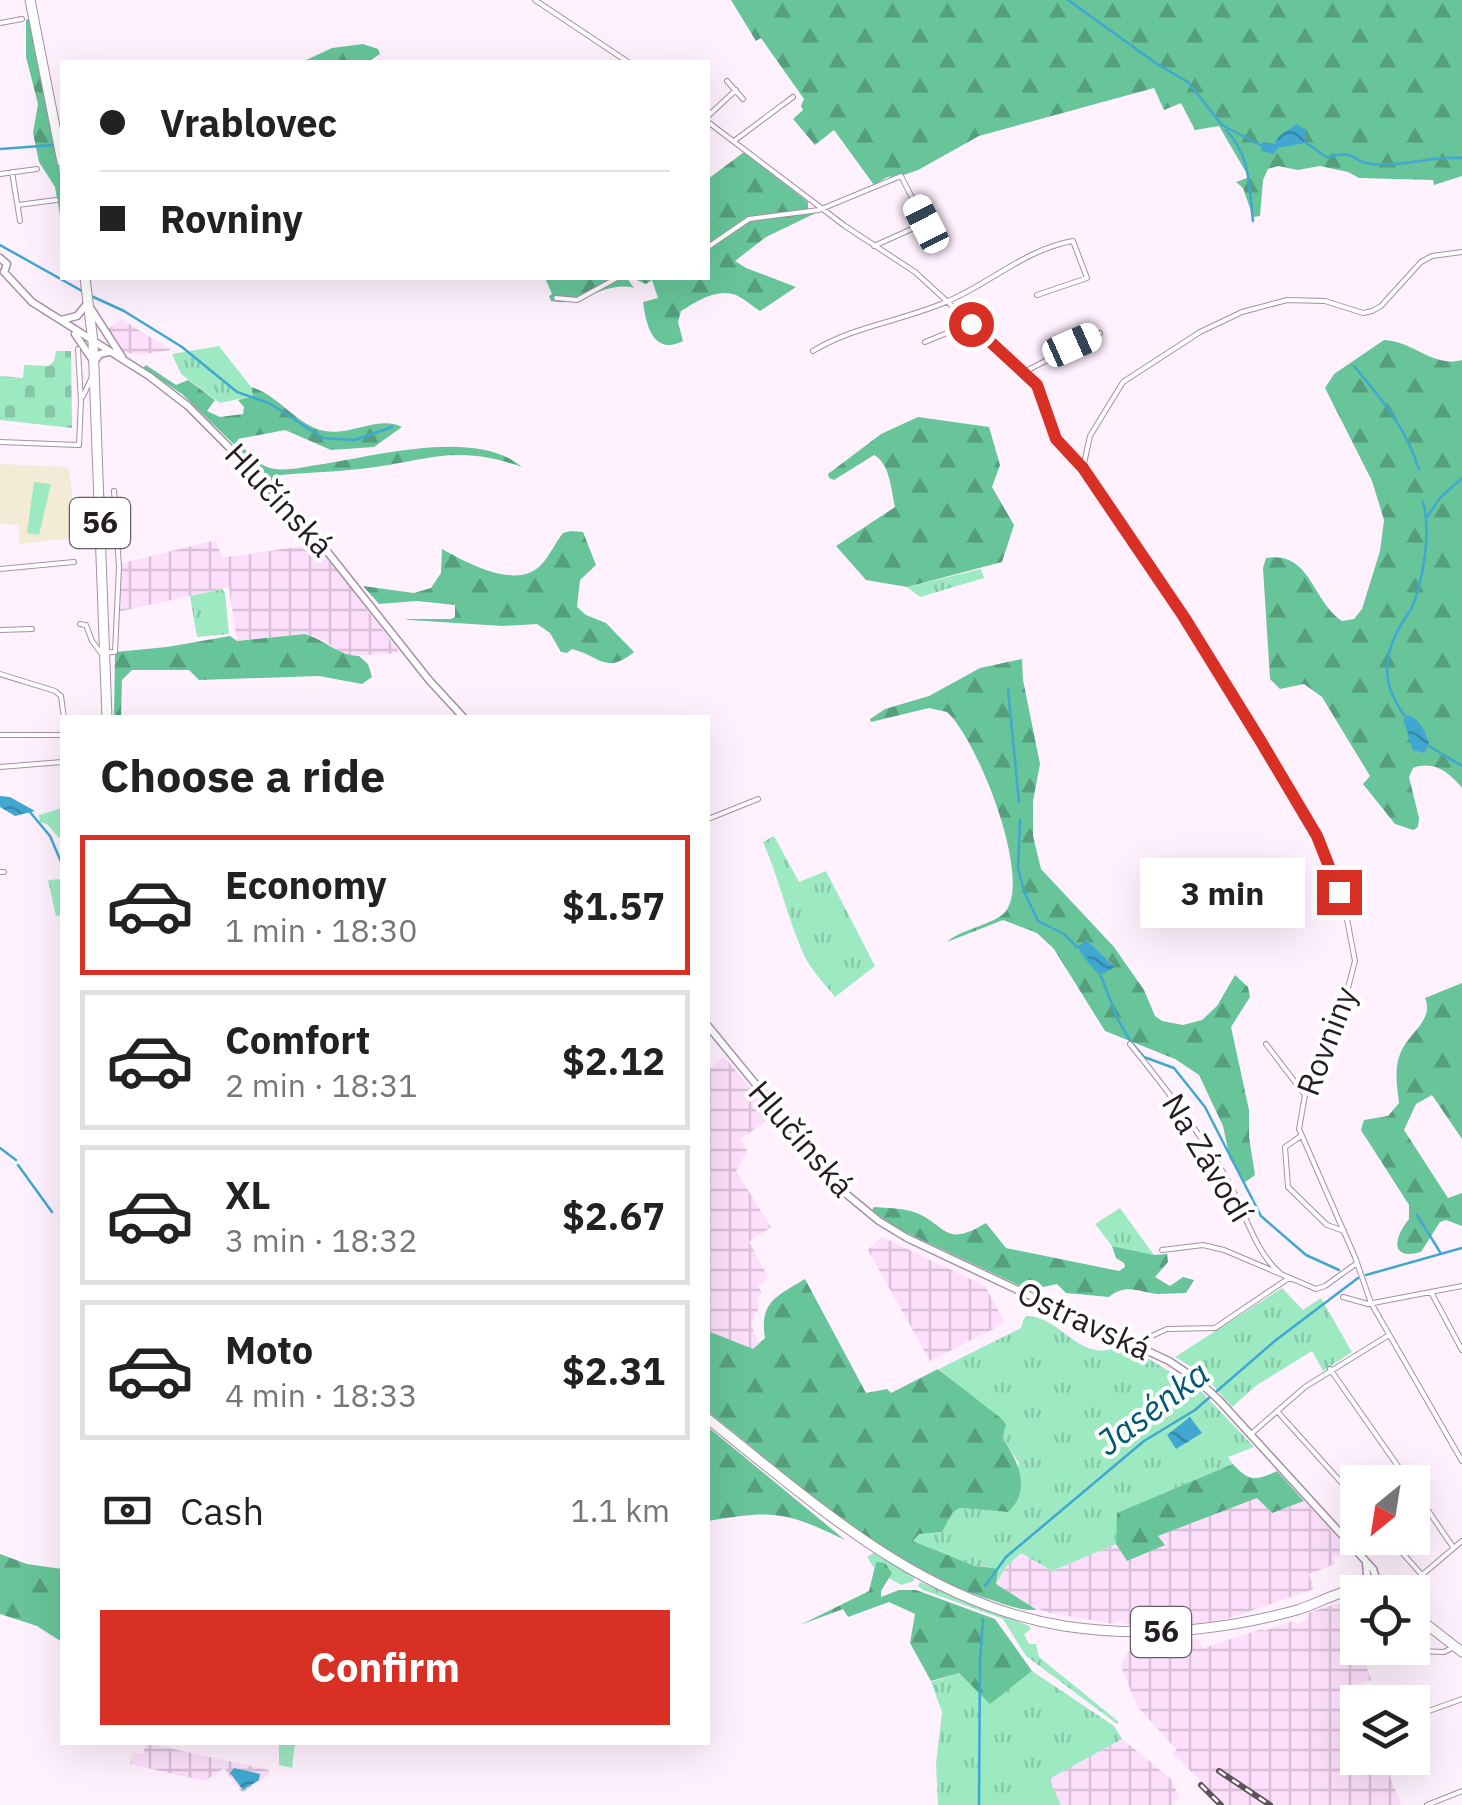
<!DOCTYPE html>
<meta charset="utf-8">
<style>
body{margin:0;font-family:"IBM Plex Sans",sans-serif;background:#f2f2f2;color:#222;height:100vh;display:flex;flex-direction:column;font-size:38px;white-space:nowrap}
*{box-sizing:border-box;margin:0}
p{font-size:32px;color:#767676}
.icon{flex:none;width:55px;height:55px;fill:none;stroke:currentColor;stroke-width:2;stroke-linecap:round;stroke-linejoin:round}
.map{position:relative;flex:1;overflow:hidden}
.sheet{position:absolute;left:60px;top:715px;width:650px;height:1030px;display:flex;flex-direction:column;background:#fff;border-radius:0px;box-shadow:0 10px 40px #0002}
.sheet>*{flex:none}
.banner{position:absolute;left:60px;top:60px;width:650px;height:220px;border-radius:0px;box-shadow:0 10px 40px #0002;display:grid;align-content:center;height:220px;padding:0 40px;background:#fff}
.needle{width:65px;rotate:210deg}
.buttons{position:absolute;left:1340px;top:1465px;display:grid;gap:20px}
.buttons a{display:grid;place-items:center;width:90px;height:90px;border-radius:0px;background:#fff;box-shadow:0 10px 40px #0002;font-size:50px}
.end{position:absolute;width:45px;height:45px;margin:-22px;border:12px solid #d93025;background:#fff;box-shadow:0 0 0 5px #fff}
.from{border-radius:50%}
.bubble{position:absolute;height:70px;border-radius:0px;background:#fff;box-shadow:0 10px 40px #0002;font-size:32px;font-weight:800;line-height:70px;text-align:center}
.car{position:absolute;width:30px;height:60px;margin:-30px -15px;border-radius:12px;box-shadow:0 0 8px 2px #0007;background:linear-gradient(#fff 24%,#345 0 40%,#fff 0 76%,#345 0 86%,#fff 0)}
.banner b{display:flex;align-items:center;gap:35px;height:95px;font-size:38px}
.banner b+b{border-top:2px solid #e0e0e0}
.banner i{width:25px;height:25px;background:#222}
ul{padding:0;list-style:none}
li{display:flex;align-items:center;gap:30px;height:140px;margin:0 20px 15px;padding:0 20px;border:5px solid #e0e0e0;border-radius:0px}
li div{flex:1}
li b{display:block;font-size:38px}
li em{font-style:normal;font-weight:800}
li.on{border-color:#d93025}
li>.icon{width:90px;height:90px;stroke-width:1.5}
h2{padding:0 40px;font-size:45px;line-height:120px}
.pay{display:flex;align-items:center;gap:25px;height:110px;padding:0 40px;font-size:38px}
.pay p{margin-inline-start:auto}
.cta{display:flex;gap:20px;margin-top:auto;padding:20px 40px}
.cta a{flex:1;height:115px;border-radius:0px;background:#d93025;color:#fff;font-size:40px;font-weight:800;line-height:115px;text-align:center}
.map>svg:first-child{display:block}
.industrial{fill:url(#industrial-grid)}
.education{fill:#f4ebd6}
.grass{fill:url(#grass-tufts)}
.forest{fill:url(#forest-firs);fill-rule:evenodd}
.cemetery{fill:url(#cemetery-stones)}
.pitch{fill:#9ce9c2}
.water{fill:url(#water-waves)}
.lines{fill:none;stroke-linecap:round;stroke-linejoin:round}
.stream{stroke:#40a8d0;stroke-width:2.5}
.minor-casing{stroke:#a690a5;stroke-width:6}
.tertiary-casing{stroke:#a690a5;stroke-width:9}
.primary-casing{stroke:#a690a5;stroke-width:11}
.minor{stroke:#fff;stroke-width:4}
.tertiary{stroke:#fff;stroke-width:6}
.primary{stroke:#fff;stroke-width:9}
.rail-casing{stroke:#5e535d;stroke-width:6}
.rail{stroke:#fff;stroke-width:2.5;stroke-dasharray:8;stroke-linecap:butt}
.route{stroke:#d93025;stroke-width:12}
.labels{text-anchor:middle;stroke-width:8;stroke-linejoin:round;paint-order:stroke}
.shield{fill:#fff;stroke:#666066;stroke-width:2.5}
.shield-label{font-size:30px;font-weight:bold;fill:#251c24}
.street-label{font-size:32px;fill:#251c24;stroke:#fff}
.water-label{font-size:35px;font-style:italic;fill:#005874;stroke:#fff}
</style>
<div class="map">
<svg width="1462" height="1805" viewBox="0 0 1462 1805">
<defs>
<pattern id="industrial-grid" width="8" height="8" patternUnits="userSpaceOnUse" patternTransform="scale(2.5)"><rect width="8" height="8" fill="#fddffb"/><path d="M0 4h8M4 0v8" fill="none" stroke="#d9bfd7"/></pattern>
<pattern id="grass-tufts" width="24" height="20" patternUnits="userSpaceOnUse" patternTransform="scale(2.5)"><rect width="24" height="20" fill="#9ce9c2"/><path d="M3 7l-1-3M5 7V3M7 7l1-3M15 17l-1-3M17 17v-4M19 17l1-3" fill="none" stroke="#86c7a7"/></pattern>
<pattern id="forest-firs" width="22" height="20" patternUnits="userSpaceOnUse" patternTransform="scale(2.5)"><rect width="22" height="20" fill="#67c599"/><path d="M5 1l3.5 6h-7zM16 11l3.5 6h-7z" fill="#559f7d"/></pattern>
<pattern id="cemetery-stones" width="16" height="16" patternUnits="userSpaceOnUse" patternTransform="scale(2.5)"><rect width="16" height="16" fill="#9ce9c2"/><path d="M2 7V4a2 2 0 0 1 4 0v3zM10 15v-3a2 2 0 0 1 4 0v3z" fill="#86c7a7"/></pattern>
<pattern id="water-waves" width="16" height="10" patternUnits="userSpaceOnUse" patternTransform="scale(2.5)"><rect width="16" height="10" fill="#40a8d0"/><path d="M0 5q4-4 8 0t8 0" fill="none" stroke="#3588a9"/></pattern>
</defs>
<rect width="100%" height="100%" fill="#fff1fe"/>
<path class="industrial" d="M121,319l50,31 -33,5 -15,-3 -15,-23z
M216,540l6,18 95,-14 83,109 -53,3 -26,-17 -16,-5 -68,7 -8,-54 -111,25 1,-48z
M724,1057l50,59 -34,23 7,12 -11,20 35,56 -22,15 20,36 -11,8 4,7 -5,5 2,9 -8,18 17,41 -60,20v-316z
M882,1237l103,49 20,37 -75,38 -62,-111z
M1257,1498l15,15 32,-12 46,51 -17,6 2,6 -26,10 5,15 -87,30 -36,7 -39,2 -4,-4 -23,1 -4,-4 -8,3 -63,-11 -24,-8 -30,-21 9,-16 16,-15 31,18 64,-27 11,17 37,-17 -7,-8z
M1345,1601l6,18 6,-2 1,31h2l11,32 -12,5 6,17h-7v56h25l18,47h-176l-53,-52 5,-3 -40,-44 -16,-40 3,-8 14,-20 60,1 5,9 59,-19 2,2 28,-10 6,3 7,-3 3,-8z
M1122,1739l49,40 9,20 -8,2 3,4h-114l-13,-26z
M146,1743l123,27 -1,5 -26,18 -18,-25 -19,13 -75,-17 3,-11 10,1z"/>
<path class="education" d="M0,464l68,3 4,23 1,48 -54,6v-19l-19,-1z"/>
<path class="grass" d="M219,346l32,41 2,9 -33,7 -39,-29 -9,-20z
M981,569l3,9 -64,19 -13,-10z
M222,589l3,4 4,41 -32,3 -7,-41z
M62,808v30h-3l-12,-14 -7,-2 -1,-7z
M774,836l25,46 27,-11 49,95 -40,31c-11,-14 -25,-28 -32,-44 -16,-36 -24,-75 -40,-111z
M62,879v36l-6,1 -8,-36z
M1120,1208l34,47 -42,-9 -17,-22z
M1282,1288l21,22 18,-12 31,54 -29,19 -11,-20 -55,34 -25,22 -29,-33 -28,-17z
M1028,1316c36,2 53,52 96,28l75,45 55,58 -26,10 5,7 -12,7 -103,42 -2,31 -64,27 -31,-18 -16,15 -9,16 2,-8 -7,-9 -16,-1 -62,-25 6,-7 23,-2 11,-20 7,-4 48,4 11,-49 -17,-26 3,-13 -66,-55 82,-41 3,-10z
M873,1553l41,24v4l-13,4 -12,-7 -13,-16 -2,6 -7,-11z
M920,1582l109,44 2,3 -7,5 5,10h7l3,13 80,65 -2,2 -91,-68 -23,-37 -80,-29 -5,-4z
M1032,1671l82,55 8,13 -73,40 12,26h-123l-2,-41 6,-52 -11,-30 28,-9 31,30z
M279,1743h16l-3,25 -13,-3z"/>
<path class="forest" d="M731,0h731v176l-28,9 -1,-5 -74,-2 -11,-6 -28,-6 -22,4 -20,-4 -10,3 -5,11 -3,36 -7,1 -10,-29 -7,-6 11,-4v-4l-28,-48 -24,4 -14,-27 -17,7 -10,-22 -175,48 -61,34 -17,6 -14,1 -13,8 -40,-55 -19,15 -22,-26 10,-9 -2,-4 3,-7 -43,-61 -5,3z
M30,18l32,165v44l-7,-40 -16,-25 -6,-29 5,-29 -12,-47v-37z
M363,44l15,5 2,5 -12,8h-66l30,-14z
M744,152l64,50v10l12,-1 -54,26 -31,24 11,7 50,19 -36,24c-7,-4 -14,-11 -22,-15 -20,-9 -40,5 -57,15l-3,11 5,19c-30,15 -37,-16 -40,-39l15,-4 -6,-18 -6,4 -14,-6h76v-99z
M545,278h82l7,10c-30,-8 -52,20 -83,13l-2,-5 3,-2z
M1384,340c29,1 49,28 78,20v428c-12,-15 -28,-28 -49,-20l-4,9 10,41 -1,9 -5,3 -18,-6 -32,-40 7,-8 -48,-79 -18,-13 -24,5 -10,-10 -7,-111 3,-10c45,-7 45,42 76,63l12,-2 8,-10 18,-58 4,-31 -12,-39 -47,-93 9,-14z
M146,365l30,20 12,-5 27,20 -8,11 13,6 23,-3 1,-7 -6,-7 15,-4 -2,-9c27,7 46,39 74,44 25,5 55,-16 77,-4l-28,20 -43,3 -46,-20 -47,9c4,9 20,27 33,29 14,4 32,-1 46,-3 55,-8 159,-38 205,2 -67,-23 -90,-7 -154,1 -29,4 -58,4 -87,7l-4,2 -1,8 -94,-91 -39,-26z
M918,417l71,10 11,38 -8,22 22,38 -12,37 -95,25 -41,-7 -30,-34 59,-39c-4,-18 -5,-43 -21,-52l-40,25 -5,-2 -1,-4 53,-40z
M571,531l12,1 13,33 -16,15 -3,27 9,8 20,8 28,29c-28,23 -34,4 -62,-3l-5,4 -6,-1 -11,-19 -13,-9 -34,2 -94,-6 -4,-1h46l4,-2v-12l-38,-4 -38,3 -16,-18 51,7 17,-5 10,-15 1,-24c24,13 73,41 98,17 9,-9 15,-23 23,-33z
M305,634c20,6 34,22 54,22l9,8 4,13 -10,7 -43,-8 -120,4 -10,-10h-57l-10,10 -1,37h-7l1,-65 52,-5 63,-11 7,5z
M1022,659l1,21 17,84 -7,37v35l8,33 73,78 30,43 11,26 7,5 21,4 19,-5 15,-14 18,-31 13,12 2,10 -19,30 18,83v27l6,38 -10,7 -15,-23 -7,-33 -24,-51 -24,-16 -70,-28 -51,-82 -17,-16 -34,-13 -56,22c13,-13 50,-18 59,-31 26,-35 -29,-172 -59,-199l-18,-4 -58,14 -1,-3 15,-10 44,-13 51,-28zM1087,940l26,25v4l-14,5 -19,-24z
M1462,983v156l-30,-44 -16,9 -12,26 44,68 14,-5v33l-16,-6 -6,2 -19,30c-33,9 -26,-16 -12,-33v-14l-48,-75 3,-10 24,-4 11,-13c-2,-16 -5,-33 1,-49 7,-20 35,-34 25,-56z
M874,1207c13,1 29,1 40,5 33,12 29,37 72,11l20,25 113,23 6,-4 -1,-4 -8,-5 -4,-12 42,9 13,-1 1,8 -13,15 15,9 13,-9 11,3 -8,13c-9,0 -18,1 -27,1 -18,-1 -33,-12 -50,3l-43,-4 -9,-9 -28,6 -137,-64 -20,-16z
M805,1279l61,114 21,-4 4,4 47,-24 65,51 3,5 -4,12c15,23 31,52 6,75l-48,-4 -7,4 -11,20 -23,2 -6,7 62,25 19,2 4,4 -2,12 41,26c-15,1 -30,-5 -45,-10 -108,-33 -197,-120 -284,-188v-81l45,18 12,-11c-6,-36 12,-42 40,-59z
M708,1427l137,113c-60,-29 -72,-30 -137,-19z
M1233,1464c16,18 23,17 44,7l27,30 -32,12 -15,-15 -99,38 7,9 -38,16 -11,-17 1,-31z
M0,1554l27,10 35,5v73l-25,-16 -37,-12z
M876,1562l9,1 7,10 -11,18v6l18,-7h17l79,29 37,52 -42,33 -31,-31 -28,8 -21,-38 5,-29 -26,-12 -41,15 -5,-8 -43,16 69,-34z"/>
<path class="cemetery" d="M56,351h15l1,77 -72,-8v-44l23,2 1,-13 25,1 5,-5z"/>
<path class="pitch" d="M34,482l17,2 -12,51 -12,-2z"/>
<path class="water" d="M1296,124l10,6 -1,13 -27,5 -4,6 -13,-3 1,-9 13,2 4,-8z
M1408,715c13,5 16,15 21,28l-5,10 -11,-3c-5,-10 -5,-20 -10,-30z
M0,796l10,1 25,14 -20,5 -15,-9z
M1087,940l26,25v4l-14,6 -22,-28z
M1190,1417l12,16 -26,16 -9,-14z
M234,1768l26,6 -1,6 -16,10 -13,-17z"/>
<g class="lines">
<path class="stream" d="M1068,0l89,64 31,18 34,43 40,21
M1226,130c25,26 23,57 27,91
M1305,142l21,15c34,-8 23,5 46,7 30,3 60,-8 90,-6
M0,149l54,-4
M0,245l82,46
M89,295l35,16 58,36 55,45 32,11 54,35 32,2 37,-13
M1354,366c27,32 53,63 65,104
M1427,517l13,-19 22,-20
M1008,689l11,113
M1405,716c-24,-32 -23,-59 -3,-93 4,-7 10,-13 12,-21 10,-28 17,-71 9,-100
M1429,746l33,20
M30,812l20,24 12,28
M1020,820l-2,48 6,23 14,30 26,13 13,13
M1082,953l14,17
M1101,976l17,44 13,22 13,15 30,11 31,39 56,109 45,39 33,15
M0,1148l16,12
M18,1165l34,47
M1417,1215l23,37
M1366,1275l96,-27
M985,1586l21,-29 138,-116 51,-31 81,-70 82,-62
M979,1805l1,-144 3,-42"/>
<defs>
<path id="minor" d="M535,0l93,62
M0,23l22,-4
M727,81l16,18
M708,116l28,-26
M708,122l137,104 70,46 119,109 22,58 27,29 101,149 133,218 29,79 9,47 -23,88 -27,46 -6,34 56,128 16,46 91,158
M734,141l59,-44
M12,172l8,49
M0,174l37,-5
M18,205l38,-5
M708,247l41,-28 70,-9 82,-34 24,47 -51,23
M556,298l21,2 40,-22
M925,342l46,-19
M813,351c41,-25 89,-30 133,-49 43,-18 80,-53 127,-61l14,37 -50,17
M1024,372l76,-39
M83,396l9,-19
M0,442l79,3 2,-44 -3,-52
M1083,468l7,-32 33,-54 77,-50 42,-20 45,-12 38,1 38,12 9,-2 9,-5 40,-44 11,-6 30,-4
M0,569l74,-7
M80,624l6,1 6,16 9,12 14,-1 4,-85 -5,-76
M0,630l32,-1
M0,674l55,17 6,5 3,22
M0,735h62
M0,767l62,-5
M708,819l50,-20
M0,872h4
M1130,1044c35,43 69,87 97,135 18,31 26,71 54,95
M1266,1044l39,51
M1301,1136l-16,11 3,40 39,38 17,6
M1162,1250l41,-5 21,5 92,39 9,-3 32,-23
M1431,1292l31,58
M1343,1297l25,7 94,-18
M1134,1344l33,-15 48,-1 74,-50
M1330,1369l79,113
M1277,1411l81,90
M1251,1434l54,-47 84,-52
M1412,1487l41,60
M1389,1538l33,37
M1402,1592l60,-51
M1362,1649l82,3 10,-5
M1412,1717l50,-18
M1355,1737h3
M1427,1805l35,-14"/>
<path id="tertiary" d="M0,258l7,6 -3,8
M4,272l28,30 117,74 39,30 119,120 122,154 35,38
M91,309l31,48
M61,320l16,-4 10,-12
M75,334l19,28 6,-8 9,-2
M708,1026l137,167 34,28 28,17 262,123 27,18 23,21 154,169 6,18
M1366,1563l2,23"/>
<path id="primary" d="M30,0l32,162
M85,278l8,64 14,376
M708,1419c108,86 214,184 356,207 79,12 157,5 233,-16 27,-8 67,-34 93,-18
M1412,1613l50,39"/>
</defs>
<use href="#minor" class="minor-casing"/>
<use href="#tertiary" class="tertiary-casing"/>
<use href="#primary" class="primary-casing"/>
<use href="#minor" class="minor"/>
<use href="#tertiary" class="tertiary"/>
<use href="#primary" class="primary"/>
<defs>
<path id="rail" d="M1219,1771l51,34
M1201,1785l20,20"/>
</defs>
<use href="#rail" class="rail-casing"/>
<use href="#rail" class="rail"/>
</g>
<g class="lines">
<path class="route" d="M971,324l66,61 19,54 27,29 101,149 76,123 57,96 22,56"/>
</g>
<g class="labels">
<g class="shield">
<rect x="70" y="498" width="60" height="50" rx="8"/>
<rect x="1131" y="1607" width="60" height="50" rx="8"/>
</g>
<g class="shield-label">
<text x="100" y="533">56</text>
<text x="1161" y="1642">56</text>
</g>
<g class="street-label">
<text transform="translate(279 500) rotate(47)" y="11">Hlučínská</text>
<text transform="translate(1327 1041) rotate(-69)" y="11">Rovniny</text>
<text transform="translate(801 1139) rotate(49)" y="11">Hlučínská</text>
<text transform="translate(1207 1158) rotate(59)" y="11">Na Závodí</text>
<text transform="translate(1084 1321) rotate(25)" y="11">Ostravská</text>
</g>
<g class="water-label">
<text transform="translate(1153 1408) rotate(-37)" y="12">Jasénka</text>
</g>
</g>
</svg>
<div class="buttons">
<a><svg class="needle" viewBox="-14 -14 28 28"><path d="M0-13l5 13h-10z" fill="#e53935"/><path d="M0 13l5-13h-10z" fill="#767676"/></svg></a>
<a><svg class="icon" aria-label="locate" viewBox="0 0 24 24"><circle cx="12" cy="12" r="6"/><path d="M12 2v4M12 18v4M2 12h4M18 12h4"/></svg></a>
<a><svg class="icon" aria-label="layers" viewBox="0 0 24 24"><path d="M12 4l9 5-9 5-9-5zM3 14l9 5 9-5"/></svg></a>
</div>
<i class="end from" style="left:971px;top:324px"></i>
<i class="end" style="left:1339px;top:892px"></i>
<div class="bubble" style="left:1140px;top:858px;width:165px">3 min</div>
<i class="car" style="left:926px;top:224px;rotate:333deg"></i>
<i class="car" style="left:1072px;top:345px;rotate:66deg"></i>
<div class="banner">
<b><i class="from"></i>Vrablovec</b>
<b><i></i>Rovniny</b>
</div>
<section class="sheet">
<h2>Choose a ride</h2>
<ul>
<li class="on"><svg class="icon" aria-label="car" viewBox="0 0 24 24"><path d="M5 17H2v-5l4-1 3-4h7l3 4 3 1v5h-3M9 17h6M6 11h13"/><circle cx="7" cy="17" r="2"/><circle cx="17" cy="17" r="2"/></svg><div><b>Economy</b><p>1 min · 18:30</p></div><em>$1.57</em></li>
<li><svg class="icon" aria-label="car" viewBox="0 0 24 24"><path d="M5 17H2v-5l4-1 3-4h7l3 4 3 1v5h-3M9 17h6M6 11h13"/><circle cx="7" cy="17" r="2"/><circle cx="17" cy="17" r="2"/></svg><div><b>Comfort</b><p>2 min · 18:31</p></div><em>$2.12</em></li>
<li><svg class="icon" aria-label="car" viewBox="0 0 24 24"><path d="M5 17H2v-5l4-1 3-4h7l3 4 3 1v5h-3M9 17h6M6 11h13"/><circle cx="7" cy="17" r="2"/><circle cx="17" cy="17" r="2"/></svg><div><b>XL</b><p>3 min · 18:32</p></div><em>$2.67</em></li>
<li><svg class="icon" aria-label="car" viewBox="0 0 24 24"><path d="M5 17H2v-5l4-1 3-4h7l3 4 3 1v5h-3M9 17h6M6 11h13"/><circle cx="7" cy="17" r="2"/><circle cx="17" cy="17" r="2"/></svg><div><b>Moto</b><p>4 min · 18:33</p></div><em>$2.31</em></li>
</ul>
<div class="pay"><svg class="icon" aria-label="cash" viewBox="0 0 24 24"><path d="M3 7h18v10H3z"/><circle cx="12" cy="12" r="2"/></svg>Cash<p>1.1 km</p></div>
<div class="cta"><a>Confirm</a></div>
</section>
</div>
